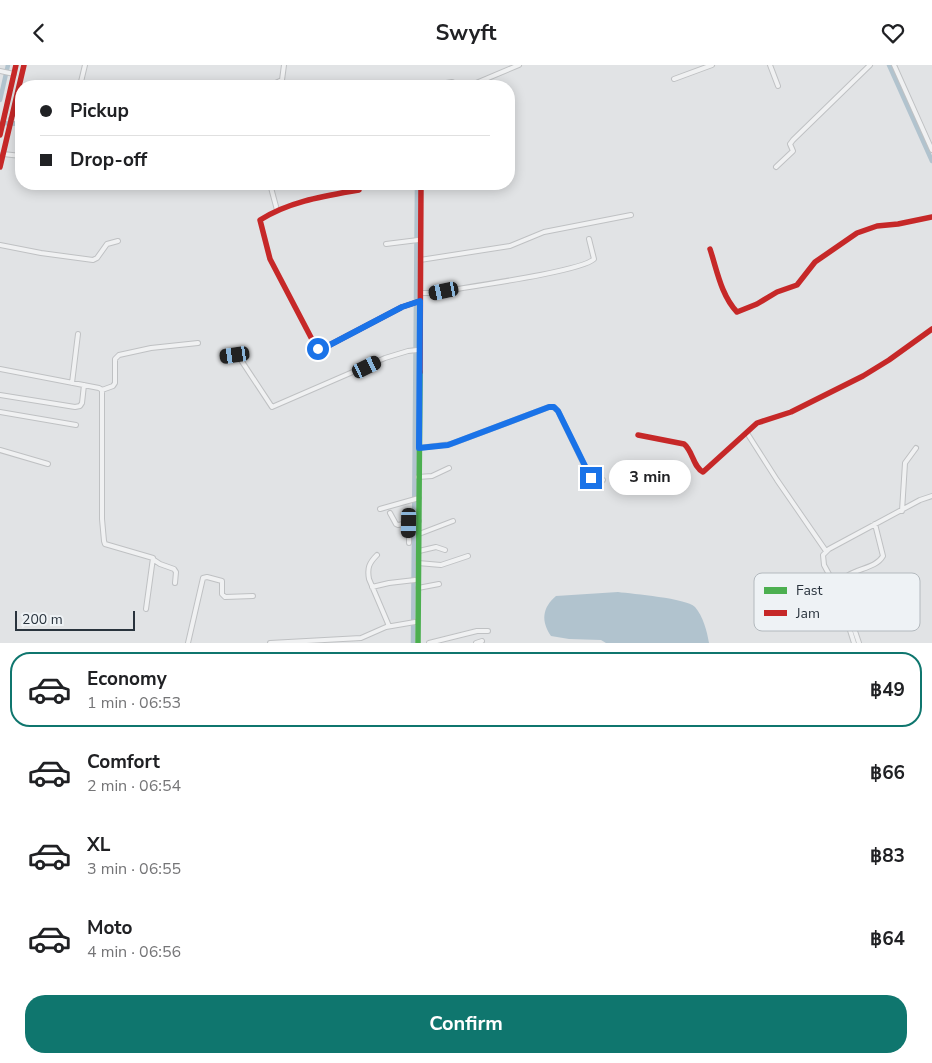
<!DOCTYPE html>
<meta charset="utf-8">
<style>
body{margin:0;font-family:"Nunito Sans",sans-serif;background:#f2f2f2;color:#202124;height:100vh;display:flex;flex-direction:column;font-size:19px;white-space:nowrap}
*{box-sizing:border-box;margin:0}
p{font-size:16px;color:#757577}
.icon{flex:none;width:28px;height:28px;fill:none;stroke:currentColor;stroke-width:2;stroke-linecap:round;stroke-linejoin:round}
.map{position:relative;height:578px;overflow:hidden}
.panel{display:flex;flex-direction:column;background:#fff;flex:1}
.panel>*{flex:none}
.banner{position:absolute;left:15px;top:15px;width:500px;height:110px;border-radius:20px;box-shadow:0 2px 12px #0003;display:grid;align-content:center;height:110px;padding:0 25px;background:#fff}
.scale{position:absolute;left:15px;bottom:12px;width:120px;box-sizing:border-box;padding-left:5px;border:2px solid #29333d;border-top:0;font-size:14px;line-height:18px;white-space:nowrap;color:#29333d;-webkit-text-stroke:4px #eef2f5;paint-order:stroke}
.end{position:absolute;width:22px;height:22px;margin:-11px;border:6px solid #1a73e8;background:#fff;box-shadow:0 0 0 2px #fff}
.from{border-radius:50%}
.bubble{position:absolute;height:35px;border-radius:18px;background:#fff;box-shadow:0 2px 12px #0003;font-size:16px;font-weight:700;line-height:35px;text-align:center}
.car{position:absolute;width:15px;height:30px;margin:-15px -8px;border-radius:6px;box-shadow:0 0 4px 1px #0007;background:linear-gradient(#222 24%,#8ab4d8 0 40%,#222 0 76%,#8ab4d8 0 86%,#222 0)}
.banner b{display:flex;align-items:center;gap:18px;height:48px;font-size:19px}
.banner b+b{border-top:1px solid #e0e0e0}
.banner i{width:12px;height:12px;background:#202124}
ul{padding:9px 0 0;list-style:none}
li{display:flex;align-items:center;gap:15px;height:75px;margin:0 10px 8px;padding:0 15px;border:2px solid transparent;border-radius:20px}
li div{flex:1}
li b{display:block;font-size:19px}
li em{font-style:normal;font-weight:700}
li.on{border-color:#0f766e}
li>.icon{width:45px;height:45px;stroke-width:1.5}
.button{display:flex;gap:10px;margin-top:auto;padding:10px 25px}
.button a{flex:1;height:58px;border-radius:20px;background:#0f766e;color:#fff;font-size:20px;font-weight:700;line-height:58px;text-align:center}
header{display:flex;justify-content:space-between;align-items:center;height:65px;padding:0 25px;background:#fff;font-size:22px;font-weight:700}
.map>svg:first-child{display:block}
.water{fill:#b1c3ce}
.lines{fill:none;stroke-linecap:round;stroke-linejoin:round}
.canal{stroke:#b1c3ce;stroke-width:4.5}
.street-casing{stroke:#bfc1c3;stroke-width:6}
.street{stroke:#f0f1f2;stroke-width:4}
.fast{stroke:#4caf50;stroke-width:5.5}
.jam{stroke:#c62828;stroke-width:5.5}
.route{stroke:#1a73e8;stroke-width:6}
.key{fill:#eef2f5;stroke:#b3b9be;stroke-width:1}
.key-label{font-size:14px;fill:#29333d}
</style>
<header><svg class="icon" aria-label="back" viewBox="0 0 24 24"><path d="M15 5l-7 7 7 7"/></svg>Swyft<svg class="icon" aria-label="heart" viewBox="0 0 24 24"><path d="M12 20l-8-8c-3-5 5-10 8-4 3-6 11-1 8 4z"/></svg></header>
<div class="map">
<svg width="932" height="578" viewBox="0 0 932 578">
<rect width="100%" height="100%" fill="#e1e3e5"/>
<path class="water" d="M618,527c15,2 68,6 77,15 8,9 12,24 14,36h-103l-5,-3 -32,-1 -18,-3c-10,-15 -9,-28 5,-40z"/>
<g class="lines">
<path class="canal" d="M889,0l43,96
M0,35l8,-35
M0,58l21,1
M413,578l4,-459"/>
<defs>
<path id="street" d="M770,0l8,21
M894,0l38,85
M0,6l14,3
M674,14l38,-14
M80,21l5,-21
M269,21l13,-6 2,-15
M411,21h6
M429,21l23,-4 8,4
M469,21l50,-21
M11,54h10
M3,89l18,2
M776,102l17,-16 -3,-7 3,-4 77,-75
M270,119l7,26
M386,179l32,-4
M0,180l41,8 52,7 4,-2 10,-14 11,-3
M420,195l90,-14 34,-14 87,-17
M420,228h13c26,-5 148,-21 161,-34l-5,-20
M224,291l11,-1 4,2 33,50 113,-49 23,-7 9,-1
M0,304l99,19 3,2 11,-4 2,-3v-24l4,-4 32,-7 47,-5
M72,318l6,-49
M102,325v129l2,22 1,3 48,14 -7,51
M0,330l75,12 5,-1 2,-3 2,-18
M0,347l76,13
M747,368l30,47 49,71
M419,383l32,-4 98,-37h4l5,4 31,64 2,3 12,2
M0,385l48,14
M418,412l14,-1 17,-8
M380,444l39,-11
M902,446l3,-48 11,-15
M390,448l6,11 2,1 21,-4
M419,469l34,-13
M409,478v-20
M419,486l17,-4 9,3
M377,490c-8,8 -10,13 -8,24l20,47
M154,495l6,4 14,5 2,3 -1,11
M418,498l23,2 27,-9
M372,522l17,-4 26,-3
M418,523l21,-4
M188,578l15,-65 4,-1 15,4v13l3,3 28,-1
M270,578l91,-5 25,-11 29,-5
M429,578l48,-12h11
M476,578l6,-2
M854,578l-17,-54 -13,-24 -1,-10 6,-6 91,-49 12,-4
M859,578l-19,-56c4,-20 34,-15 43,-31l-8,-32"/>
</defs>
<use href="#street" class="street-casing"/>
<use href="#street" class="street"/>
<path class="fast" d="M418,578l2,-271"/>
<path class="jam" d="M0,70l16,-70
M0,102l24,-102
M359,125c-34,6 -69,11 -99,30l10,39 46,88 6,2 80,-42 18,-6
M710,184c7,21 11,46 27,63l20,-8 20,-12 20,-7 18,-23 42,-29 20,-7 21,-2 34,-7
M420,307l1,-188
M638,370l46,9c9,7 9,23 19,28l54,-49 34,-11 72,-36 26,-16 43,-31"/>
</g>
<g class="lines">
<path class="route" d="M318,284h4l80,-42 18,-6 -1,147 29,-3 101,-38h5l4,4 33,67"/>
</g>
<rect x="754" y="508" width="166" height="58" rx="8" class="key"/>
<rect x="764" y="522" width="23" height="7" fill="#4caf50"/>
<rect x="764" y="545" width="23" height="6" fill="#c62828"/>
<g class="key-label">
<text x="796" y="530">Fast</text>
<text x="796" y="553">Jam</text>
</g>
</svg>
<div class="scale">200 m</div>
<i class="end from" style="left:318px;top:284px"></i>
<i class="end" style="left:591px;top:413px"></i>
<div class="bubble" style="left:609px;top:395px;width:82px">3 min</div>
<i class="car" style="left:444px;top:226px;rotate:258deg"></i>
<i class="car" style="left:235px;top:290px;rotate:262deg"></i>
<i class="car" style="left:367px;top:302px;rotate:64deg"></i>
<i class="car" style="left:409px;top:458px;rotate:181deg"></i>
<div class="banner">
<b><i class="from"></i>Pickup</b>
<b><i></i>Drop-off</b>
</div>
</div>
<section class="panel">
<ul>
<li class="on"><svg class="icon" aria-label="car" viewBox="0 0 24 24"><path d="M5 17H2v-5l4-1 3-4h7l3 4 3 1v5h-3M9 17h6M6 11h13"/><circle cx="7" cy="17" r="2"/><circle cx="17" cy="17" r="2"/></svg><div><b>Economy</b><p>1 min · 06:53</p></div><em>฿49</em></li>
<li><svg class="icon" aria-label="car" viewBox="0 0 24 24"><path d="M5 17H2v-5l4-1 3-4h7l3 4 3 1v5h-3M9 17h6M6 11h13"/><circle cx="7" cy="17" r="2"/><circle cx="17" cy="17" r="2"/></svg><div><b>Comfort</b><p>2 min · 06:54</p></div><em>฿66</em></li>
<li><svg class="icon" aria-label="car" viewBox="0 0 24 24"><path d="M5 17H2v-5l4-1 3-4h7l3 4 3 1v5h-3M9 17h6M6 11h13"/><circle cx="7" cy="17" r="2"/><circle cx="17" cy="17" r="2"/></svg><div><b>XL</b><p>3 min · 06:55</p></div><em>฿83</em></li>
<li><svg class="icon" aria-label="car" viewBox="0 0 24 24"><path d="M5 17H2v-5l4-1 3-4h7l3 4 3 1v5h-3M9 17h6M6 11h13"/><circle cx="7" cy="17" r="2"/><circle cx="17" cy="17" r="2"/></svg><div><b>Moto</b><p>4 min · 06:56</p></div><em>฿64</em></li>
</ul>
<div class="button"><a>Confirm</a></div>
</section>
